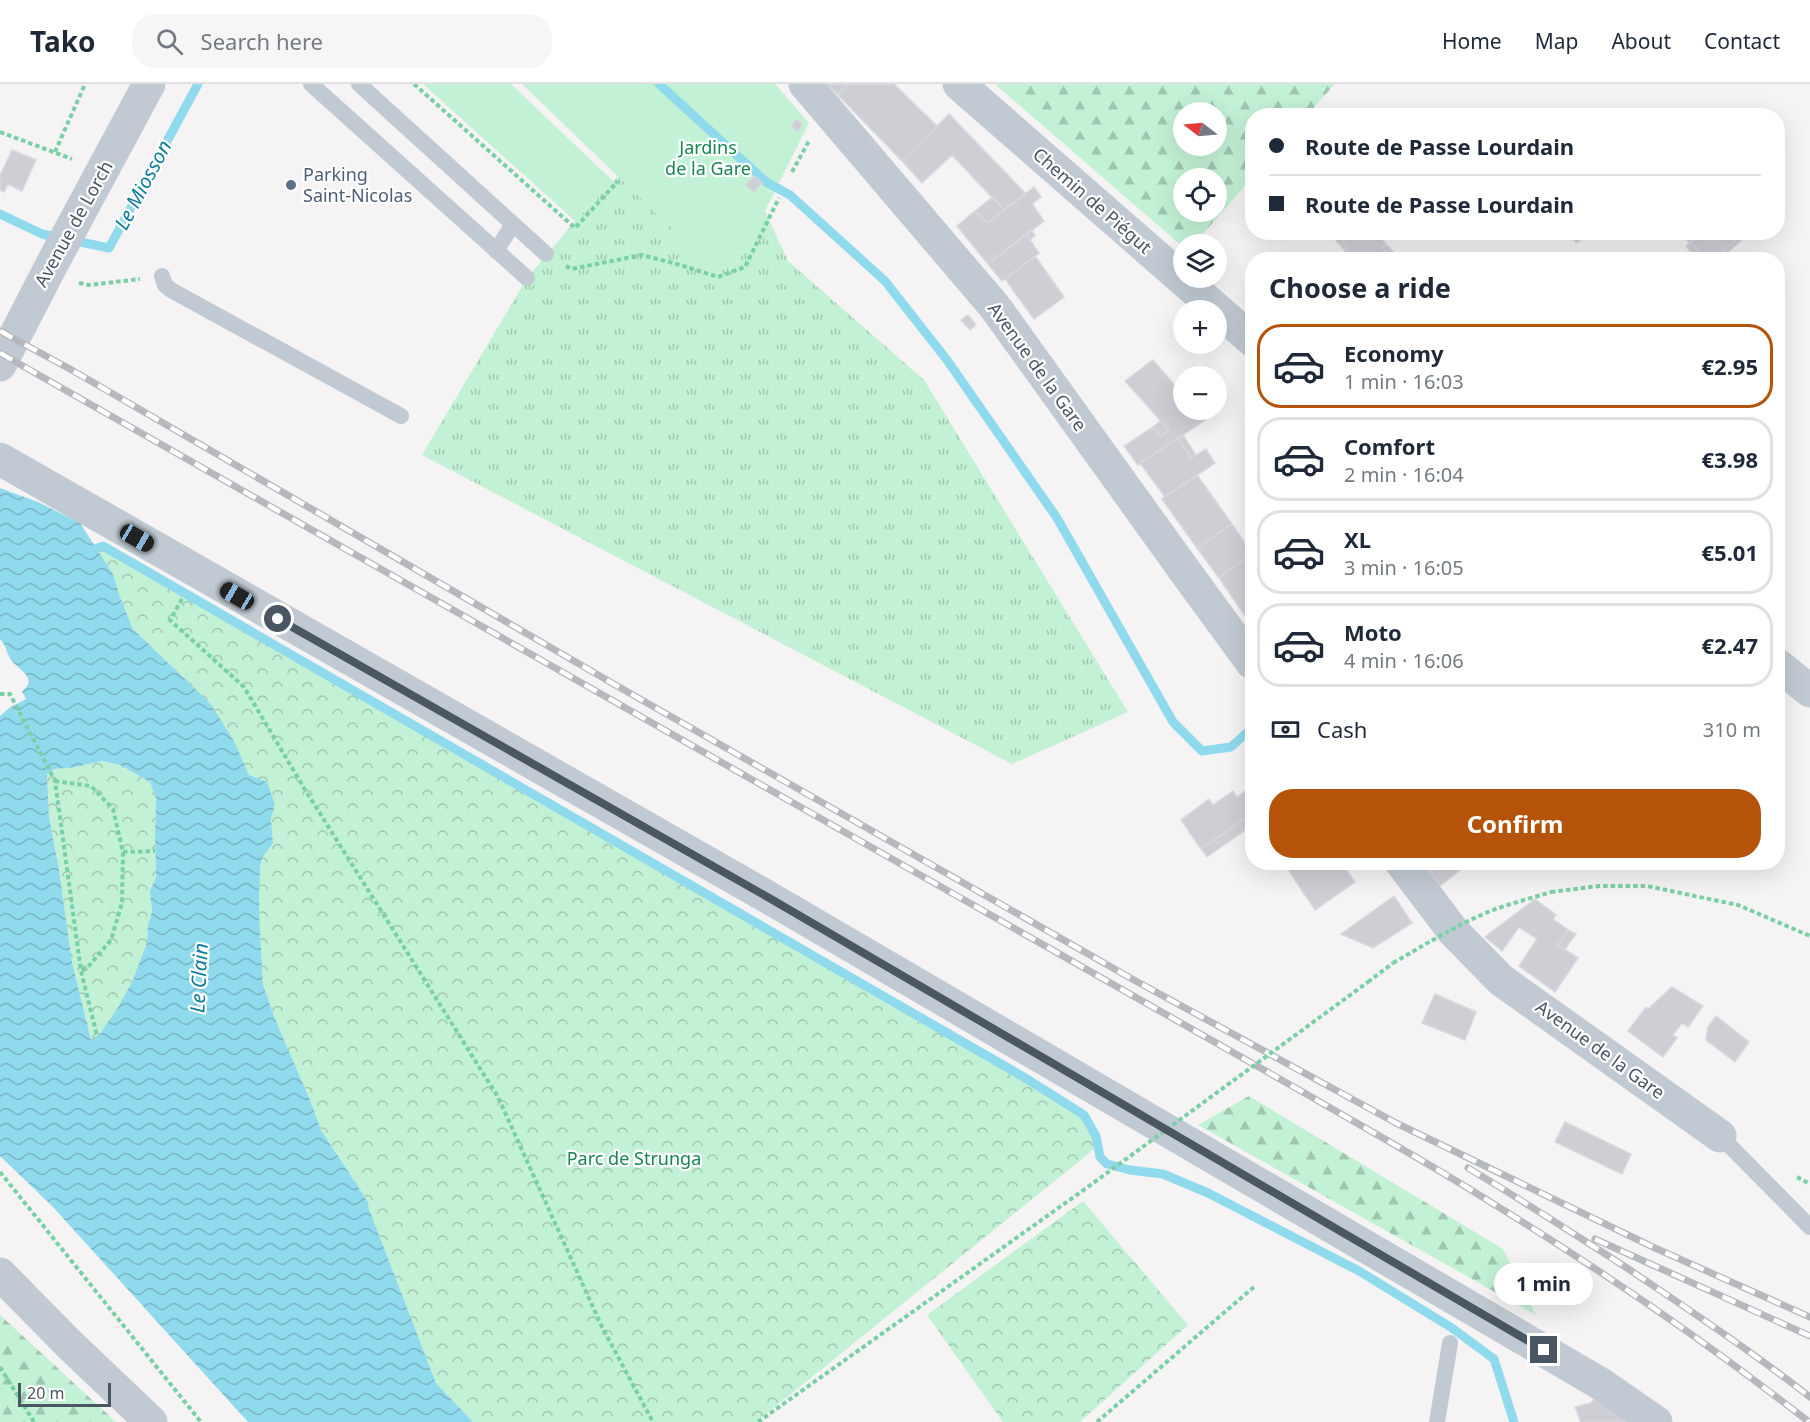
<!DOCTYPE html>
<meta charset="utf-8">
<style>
body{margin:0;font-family:"Noto Sans",sans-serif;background:#f6f6f7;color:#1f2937;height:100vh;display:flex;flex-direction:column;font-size:22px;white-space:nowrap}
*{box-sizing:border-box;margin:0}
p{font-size:20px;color:#747a83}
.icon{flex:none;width:33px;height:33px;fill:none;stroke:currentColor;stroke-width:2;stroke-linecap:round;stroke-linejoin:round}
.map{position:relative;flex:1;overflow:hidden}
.sheet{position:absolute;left:1245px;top:168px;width:540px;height:618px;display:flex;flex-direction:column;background:#fff;border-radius:24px;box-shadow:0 6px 24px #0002}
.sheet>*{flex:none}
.banner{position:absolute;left:1245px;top:24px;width:540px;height:132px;border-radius:24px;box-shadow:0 6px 24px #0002;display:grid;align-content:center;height:132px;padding:0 24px;background:#fff}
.needle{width:39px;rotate:286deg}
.fabs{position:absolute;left:1173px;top:18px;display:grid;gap:12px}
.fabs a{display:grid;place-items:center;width:54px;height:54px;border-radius:50%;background:#fff;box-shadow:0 6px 24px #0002;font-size:30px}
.scale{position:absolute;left:18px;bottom:15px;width:93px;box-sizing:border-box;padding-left:6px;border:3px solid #4a5661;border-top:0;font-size:16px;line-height:21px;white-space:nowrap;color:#4a5661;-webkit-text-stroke:4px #fff;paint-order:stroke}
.end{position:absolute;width:27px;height:27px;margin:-14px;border:8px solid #4a5661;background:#fff;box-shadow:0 0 0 3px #fff}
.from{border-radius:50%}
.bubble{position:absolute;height:42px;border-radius:21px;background:#fff;box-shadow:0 6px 24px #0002;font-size:20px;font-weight:700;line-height:42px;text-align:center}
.car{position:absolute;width:18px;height:36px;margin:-18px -9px;border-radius:8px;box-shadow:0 0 4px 2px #0007;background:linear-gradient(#222 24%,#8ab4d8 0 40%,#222 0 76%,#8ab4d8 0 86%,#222 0)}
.banner b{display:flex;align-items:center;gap:21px;height:57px;font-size:22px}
.banner b+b{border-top:2px solid #e0e1e3}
.banner i{width:15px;height:15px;background:#1f2937}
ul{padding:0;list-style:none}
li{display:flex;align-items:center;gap:18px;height:84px;margin:0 12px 9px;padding:0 12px;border:3px solid #e0e1e3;border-radius:24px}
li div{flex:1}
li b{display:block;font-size:22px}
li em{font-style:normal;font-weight:700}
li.current{border-color:#b45309}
li>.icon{width:54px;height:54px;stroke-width:1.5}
h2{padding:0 24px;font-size:27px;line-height:72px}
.pay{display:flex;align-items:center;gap:15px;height:66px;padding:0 24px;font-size:22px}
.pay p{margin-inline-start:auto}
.action{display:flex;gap:12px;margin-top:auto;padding:12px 24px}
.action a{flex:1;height:69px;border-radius:24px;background:#b45309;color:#fff;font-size:24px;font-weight:700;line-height:69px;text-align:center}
header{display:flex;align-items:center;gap:36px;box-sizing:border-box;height:84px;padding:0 30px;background:#fff;border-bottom:2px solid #e0e1e3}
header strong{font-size:28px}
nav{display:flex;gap:33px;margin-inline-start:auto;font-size:21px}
.search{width:420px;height:54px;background:#f6f6f7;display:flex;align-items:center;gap:15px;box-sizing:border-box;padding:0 21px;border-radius:24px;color:#747a83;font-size:22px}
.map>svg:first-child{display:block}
.grass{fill:url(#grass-tufts)}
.forest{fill:url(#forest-firs);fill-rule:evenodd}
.park{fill:url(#park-crowns)}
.garden{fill:#c3f1d5}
.water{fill:url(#water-waves);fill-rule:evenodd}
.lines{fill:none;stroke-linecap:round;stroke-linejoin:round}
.stream{stroke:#90daee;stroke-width:9}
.building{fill:#cdcfd5;stroke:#d7d9de;stroke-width:1.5}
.path{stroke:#7ad0a6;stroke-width:4;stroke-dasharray:4.5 3;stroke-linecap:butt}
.lane{stroke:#c1cad2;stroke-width:16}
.street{stroke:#c1cad2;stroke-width:33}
.rail-casing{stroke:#b5b8bd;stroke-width:7}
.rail{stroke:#fff;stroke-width:4.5;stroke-dasharray:14;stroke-linecap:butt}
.path-bridge{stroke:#7ad0a6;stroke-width:4;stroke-dasharray:4.5 3;stroke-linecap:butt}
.route{stroke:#4a5661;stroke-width:8}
.service-dot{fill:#5c6f8a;stroke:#fff;stroke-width:2}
.labels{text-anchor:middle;stroke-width:4.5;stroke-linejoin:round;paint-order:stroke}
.park-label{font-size:18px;fill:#17864f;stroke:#fff}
.service-label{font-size:18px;fill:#4e5e75;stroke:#fff;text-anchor:start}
.street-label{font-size:18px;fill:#4a5661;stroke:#fff}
.water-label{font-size:20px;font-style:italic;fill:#0c7c9b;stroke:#fff}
</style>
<header>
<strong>Tako</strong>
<div class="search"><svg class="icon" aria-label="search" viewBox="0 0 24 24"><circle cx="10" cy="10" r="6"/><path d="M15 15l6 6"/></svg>Search here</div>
<nav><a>Home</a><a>Map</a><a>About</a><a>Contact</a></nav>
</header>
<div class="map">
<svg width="1810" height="1338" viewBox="0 0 1810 1338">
<defs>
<pattern id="grass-tufts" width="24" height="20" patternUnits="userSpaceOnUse" patternTransform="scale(1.5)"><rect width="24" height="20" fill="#c3f1d5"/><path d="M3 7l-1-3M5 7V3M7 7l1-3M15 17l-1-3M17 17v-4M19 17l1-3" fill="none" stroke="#a0c6b0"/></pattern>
<pattern id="forest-firs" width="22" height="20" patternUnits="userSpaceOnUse" patternTransform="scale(1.5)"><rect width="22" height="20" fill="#c3f1d5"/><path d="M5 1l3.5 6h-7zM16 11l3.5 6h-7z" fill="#a0c6b0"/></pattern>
<pattern id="park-crowns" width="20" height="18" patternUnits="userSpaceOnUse" patternTransform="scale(1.5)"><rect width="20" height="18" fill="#c3f1d5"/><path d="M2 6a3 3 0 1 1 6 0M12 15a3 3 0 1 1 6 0" fill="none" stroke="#a0c6b0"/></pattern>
<pattern id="water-waves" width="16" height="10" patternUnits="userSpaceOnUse" patternTransform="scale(1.5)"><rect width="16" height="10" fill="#90daee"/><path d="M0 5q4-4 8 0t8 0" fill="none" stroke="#78b4c4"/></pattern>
</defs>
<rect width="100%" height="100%" fill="#f5f3f3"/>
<path class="grass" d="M618,92l97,94 21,-6 29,-53 23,50 136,119 204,332 -116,52 -590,-309 105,-177 48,-57z"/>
<path class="forest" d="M995,0h340l-28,31 -55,1v62l-58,66h-10l-1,3zM1184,28h32v34h-32zM1184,94h32v34h-32z
M1249,1012l254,153 33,66 -338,-190z
M0,1231l116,107h-116z"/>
<path class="park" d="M103,462l981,569 12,21 2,10 -342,276h-283l-37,-39 -67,-174 -1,-7 -47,-72 -11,-30 -35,-81 -12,-34 -4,-73 1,-44 2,-10 11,-15 -2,-25 4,-13 -26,-30 -39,-72 -77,-74 -13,-32 -7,-23 -18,-27z
M102,677l18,4 30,17 6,16 -1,38 1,41 -6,14 2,20 -4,14 -1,18 -15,39 -14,27 -18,25 -9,6 -19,-78 -13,-92 -10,-53 -2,-43 9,-5 20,-2z
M1083,1117l105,124 -108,97h-77l-76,-107z"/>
<path class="garden" d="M423,0h88l102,97 -38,40z
M522,0h253l34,39 -44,88 -29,53 -21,6z"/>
<path class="water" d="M0,404l38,14 42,21 33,51 7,23 13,32 77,74 24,38 15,34 18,7 8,23 -4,13 2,25 -11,15 -2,10 -1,44 4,73 12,34 35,81 11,30 47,72 1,7 67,174 37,39h-225l-195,-215 -53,-51v-440l9,-8 17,-9 -4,-8c17,-12 -3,-21 -10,-30 -6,-7 -5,-15 -12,-22zM102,677l18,4 30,17 6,16 -1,38 1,41 -6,14 2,20 -4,14 -1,18 -15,39 -15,27 -17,25 -9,6 -19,-78 -13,-92 -10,-53 -2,-43 8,-5 21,-2z"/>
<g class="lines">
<path class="stream" d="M659,0l107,98 24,13 95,86 62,79 110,158 116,204 29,29 29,-4 21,-19
M0,130l42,20 67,14 89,-164
M86,468l17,-6 924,533 57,36 12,21 4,21 7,7 23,6 33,4 45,19 151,78 93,57 42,31 20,63"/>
</g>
<path class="building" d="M827,0h21l-10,11z
M848,0h46l43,42 -35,35 -64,-66z
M949,30l77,80 -22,16 -52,-55 -30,28 -20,-22z
M796,35l7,5 -5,7 -7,-5z
M12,66l24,10 -14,31 -14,-7 -4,8 -4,-2v-14z
M754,92l8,7 -8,9 -8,-7z
M1034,103l7,10 -9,7 12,17 -56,43 -31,-38 18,-15 12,12z
M993,113l11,13 -17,13 -12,-12z
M1031,146l4,5 -5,5 -4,-6z
M1329,148h6l13,16 -3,3z
M1335,148h29l6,7 7,-6 9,11 -4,3 6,7 -5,6h-36l-5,-6 6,-6z
M1364,148h12l1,1 -7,6z
M1574,148h7l3,5 -7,6 -7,-7z
M1689,148l6,7 -5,4 -10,-10z
M1689,148h13l-7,7z
M1702,148h39l1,2 -29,26h-6l-16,-18z
M1026,150l13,19 -37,28 -14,-17z
M1742,150l3,3 -26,23h-6z
M1691,158l16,18h-10l-11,-14z
M1386,160l11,12 -5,4h-9l5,-6 -6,-7z
M1035,172l29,41 -30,22 -29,-40z
M968,231l8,10 -6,5 -9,-10z
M1153,276l31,36v14h12l9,10 -67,45 -14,-19 29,-19 7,9 9,-6 -44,-49z
M1161,337l8,9 -9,6 -7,-9z
M1183,351l13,20 -5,3 -13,-20z
M1178,354l13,20 15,-9 9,14 -50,34 -25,-34z
M1197,391l35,49 -35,24 -35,-49z
M1232,440l20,29 -33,25 -22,-30z
M1252,469v73l-33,-48z
M1252,702v33l-2,-4 -49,34 -20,-29 28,-21 4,6 20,-14 4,6z
M1250,731l2,4v6l-45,32 -6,-8z
M1283,778h58l14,20 -40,28z
M1422,778h48l-30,24z
M1394,812l18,27 -39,25 -32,-14z
M1535,815l21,16 -3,4 15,11 -10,15 20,13 -23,34 -36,-26 18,-27 -18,-12 -17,24 -17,-14z
M1568,846l8,4 -11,15 -7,-4z
M1672,903l31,19 -15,21 -6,-4 -9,12 4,3 -14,19 -35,-26 18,-24 2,2z
M1435,910l41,18 -11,28 -43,-17z
M1716,932l33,26 -14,20 -29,-22 2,-13z
M1565,1038l66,32 -9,20 -67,-32z
M1599,1311l37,27h-55l-6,-15 15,-4z"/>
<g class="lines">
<path class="path" d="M414,0l161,144 43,-47
M0,48l72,27
M55,68l30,-68
M792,88l18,-33
M566,182l5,3 71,-14 35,9 41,13 27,-10 34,-69
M79,199l10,2 51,-6
M182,515l-12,21 74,67 60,101 194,309 104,230 51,95
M0,610h10l45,87 26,190 16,65
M55,697l36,5 22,23 10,43 -1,51 -11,37 -23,27 -7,4
M123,768l32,-1
M1551,808l48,-6h48l91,19 72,31
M1368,898l25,-19
M0,1088l201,250
M1797,1093l13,7
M0,1283l34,55
M1097,1338l158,-136"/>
<path class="lane" d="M311,0l216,194
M359,0l154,140 -17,27
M513,140l33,30
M162,192l3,9 6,5 230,126
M1720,1052l90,91
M1437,1338l13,-79"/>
<path class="street" d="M805,0l190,223 192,267 65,89
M959,0l293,256
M0,281l51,-99 98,-182
M0,375l771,440 830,485 55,38
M1778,581l32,26
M1401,778l52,69 48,49 219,156
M0,1190l70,71 81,77"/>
<defs>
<path id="rail" d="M0,247l70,38 542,314 522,297 262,143 259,125 155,69
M0,269l1308,742c62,36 124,70 184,108 109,67 216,140 317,219
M1468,1084c54,32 106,66 159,100 62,42 124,83 183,129
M1595,1155l215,97"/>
</defs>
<use href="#rail" class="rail-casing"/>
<use href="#rail" class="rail"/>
<path class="path-bridge" d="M1393,879c33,-19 65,-39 100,-53 19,-7 39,-12 58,-18
M758,1338l334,-238 276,-202"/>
</g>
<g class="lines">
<path class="route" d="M278,535l493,280 773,451"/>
</g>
<circle class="service-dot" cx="291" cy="101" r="6"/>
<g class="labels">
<g class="park-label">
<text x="708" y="70">Jardins<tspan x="708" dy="21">de la Gare</tspan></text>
<text x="634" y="1081">Parc de Strunga</text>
</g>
<g class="service-label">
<text x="303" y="97">Parking<tspan x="303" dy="21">Saint-Nicolas</tspan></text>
</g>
<g class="street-label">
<text transform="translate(1092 117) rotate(41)" y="6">Chemin de Piégut</text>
<text transform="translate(74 140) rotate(-61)" y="6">Avenue de Lorch</text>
<text transform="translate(1037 283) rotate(54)" y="6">Avenue de la Gare</text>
<text transform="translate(1600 966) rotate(36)" y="6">Avenue de la Gare</text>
</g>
<g class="water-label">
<text transform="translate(143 101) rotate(-62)" y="7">Le Miosson</text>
<text transform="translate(199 894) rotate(-87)" y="7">Le Clain</text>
</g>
</g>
</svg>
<div class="fabs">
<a><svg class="needle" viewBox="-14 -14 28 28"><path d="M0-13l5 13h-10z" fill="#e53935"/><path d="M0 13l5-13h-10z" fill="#747a83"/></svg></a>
<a><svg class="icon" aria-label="locate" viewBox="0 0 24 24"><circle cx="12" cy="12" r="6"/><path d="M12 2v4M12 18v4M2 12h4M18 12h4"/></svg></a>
<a><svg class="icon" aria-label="layers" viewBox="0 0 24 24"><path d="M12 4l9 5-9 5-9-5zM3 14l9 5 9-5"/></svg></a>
<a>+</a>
<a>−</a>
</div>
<div class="scale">20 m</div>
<i class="end from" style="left:278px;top:535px"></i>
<i class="end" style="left:1544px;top:1266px"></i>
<div class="bubble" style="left:1494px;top:1179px;width:99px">1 min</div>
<i class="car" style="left:137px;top:454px;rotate:120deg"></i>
<i class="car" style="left:237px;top:512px;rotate:300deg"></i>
<div class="banner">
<b><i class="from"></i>Route de Passe Lourdain</b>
<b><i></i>Route de Passe Lourdain</b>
</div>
<section class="sheet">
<h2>Choose a ride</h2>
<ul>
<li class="current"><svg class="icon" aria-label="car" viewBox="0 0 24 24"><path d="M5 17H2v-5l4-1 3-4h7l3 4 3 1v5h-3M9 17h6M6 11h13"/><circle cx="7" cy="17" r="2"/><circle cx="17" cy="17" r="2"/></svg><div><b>Economy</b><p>1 min · 16:03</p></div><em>€2.95</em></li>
<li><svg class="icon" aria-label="car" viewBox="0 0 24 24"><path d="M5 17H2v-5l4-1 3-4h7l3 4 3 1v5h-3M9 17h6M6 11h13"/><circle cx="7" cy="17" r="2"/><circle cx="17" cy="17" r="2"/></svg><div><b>Comfort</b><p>2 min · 16:04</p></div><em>€3.98</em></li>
<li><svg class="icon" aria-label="car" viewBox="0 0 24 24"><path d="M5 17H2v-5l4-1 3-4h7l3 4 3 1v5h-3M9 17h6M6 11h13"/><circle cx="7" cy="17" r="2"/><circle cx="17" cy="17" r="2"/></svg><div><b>XL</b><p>3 min · 16:05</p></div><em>€5.01</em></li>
<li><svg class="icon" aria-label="car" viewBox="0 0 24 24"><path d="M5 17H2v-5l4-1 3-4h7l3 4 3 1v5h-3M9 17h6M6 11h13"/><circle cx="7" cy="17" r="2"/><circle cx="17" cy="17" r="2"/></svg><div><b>Moto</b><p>4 min · 16:06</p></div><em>€2.47</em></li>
</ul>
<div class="pay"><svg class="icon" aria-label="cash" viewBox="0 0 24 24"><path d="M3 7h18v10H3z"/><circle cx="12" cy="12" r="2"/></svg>Cash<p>310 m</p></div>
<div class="action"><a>Confirm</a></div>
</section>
</div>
